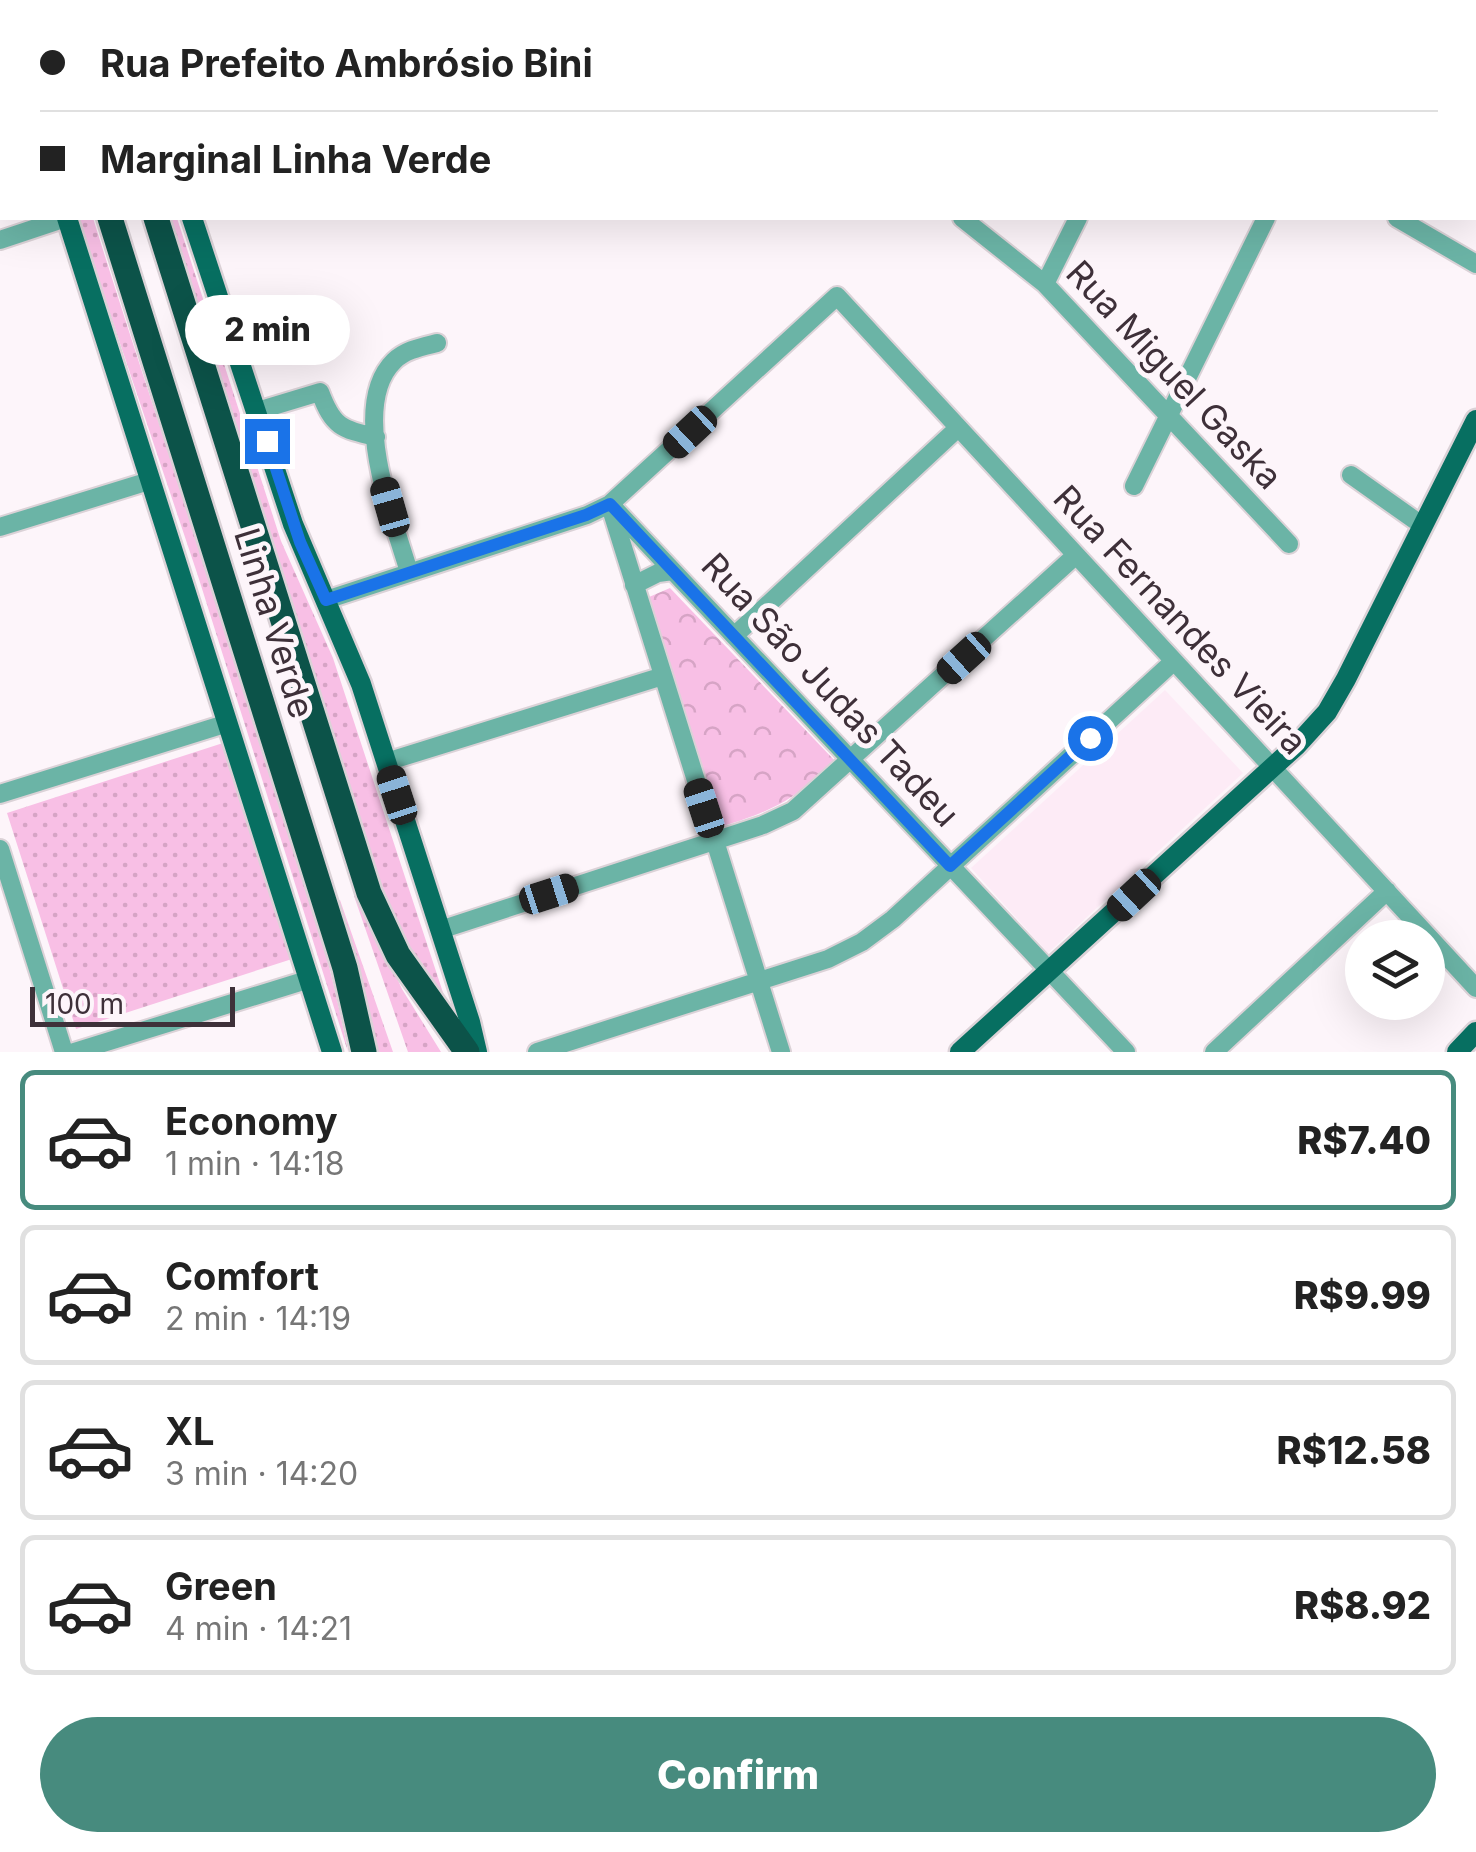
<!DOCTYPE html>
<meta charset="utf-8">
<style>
body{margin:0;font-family:Inter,sans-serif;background:#f2f2f2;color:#222;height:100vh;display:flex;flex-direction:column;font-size:38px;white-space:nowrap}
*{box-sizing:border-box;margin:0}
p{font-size:32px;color:#767676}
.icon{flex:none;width:55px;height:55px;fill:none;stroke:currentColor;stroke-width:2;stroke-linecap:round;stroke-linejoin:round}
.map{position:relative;height:1052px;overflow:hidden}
.panel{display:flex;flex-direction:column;background:#fff;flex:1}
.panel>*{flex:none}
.hud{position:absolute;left:0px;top:0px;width:1478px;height:220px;box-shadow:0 10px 40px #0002;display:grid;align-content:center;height:220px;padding:0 40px;background:#fff}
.fabs{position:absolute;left:1345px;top:920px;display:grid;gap:20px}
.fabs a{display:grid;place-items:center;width:100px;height:100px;border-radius:50%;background:#fff;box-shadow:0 10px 40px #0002;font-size:50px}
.scale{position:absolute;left:30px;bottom:25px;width:205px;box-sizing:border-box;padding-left:10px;border:5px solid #3e3039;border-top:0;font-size:28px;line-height:35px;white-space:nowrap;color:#3e3039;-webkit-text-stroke:8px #fdf5fa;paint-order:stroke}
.end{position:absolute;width:45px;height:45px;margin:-22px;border:12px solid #1a73e8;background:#fff;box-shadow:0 0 0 5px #fff}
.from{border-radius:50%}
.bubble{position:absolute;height:70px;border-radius:35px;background:#fff;box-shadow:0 10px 40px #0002;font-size:32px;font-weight:800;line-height:70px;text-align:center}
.car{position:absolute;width:30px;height:60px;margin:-30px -15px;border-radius:12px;box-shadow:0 0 8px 2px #0007;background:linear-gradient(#222 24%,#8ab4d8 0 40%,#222 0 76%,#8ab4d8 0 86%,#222 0)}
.hud b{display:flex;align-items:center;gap:35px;height:95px;font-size:38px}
.hud b+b{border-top:2px solid #e0e0e0}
.hud i{width:25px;height:25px;background:#222}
ul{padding:18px 0 0;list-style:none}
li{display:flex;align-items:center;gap:30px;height:140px;margin:0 20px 15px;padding:0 20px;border:5px solid #e0e0e0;border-radius:15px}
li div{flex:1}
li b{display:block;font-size:38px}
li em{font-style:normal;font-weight:800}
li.selected{border-color:#478b7e}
li>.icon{width:90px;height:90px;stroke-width:1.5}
.action{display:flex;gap:20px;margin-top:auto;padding:20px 40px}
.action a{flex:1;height:115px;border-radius:60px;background:#478b7e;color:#fff;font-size:40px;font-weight:800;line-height:115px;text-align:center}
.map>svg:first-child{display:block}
.built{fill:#fdebf6}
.grass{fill:url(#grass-dots)}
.park{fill:url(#park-crowns)}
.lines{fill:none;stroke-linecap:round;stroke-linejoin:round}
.minor-casing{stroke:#dbd2d7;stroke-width:22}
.major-casing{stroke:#dbd2d7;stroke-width:25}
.highway-casing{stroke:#dbd2d7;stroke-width:30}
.minor{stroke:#6bb4a6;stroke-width:18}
.major{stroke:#076f61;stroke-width:20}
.highway{stroke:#0c5349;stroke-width:25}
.route{stroke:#1a73e8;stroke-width:12}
.labels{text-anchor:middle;stroke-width:10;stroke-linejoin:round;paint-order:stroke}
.street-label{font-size:35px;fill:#3e3039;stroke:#fdf5fa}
</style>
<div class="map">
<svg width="1476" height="1052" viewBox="0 0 1476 1052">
<defs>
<pattern id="grass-dots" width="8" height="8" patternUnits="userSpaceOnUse" patternTransform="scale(2.5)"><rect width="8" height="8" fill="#f8bfe5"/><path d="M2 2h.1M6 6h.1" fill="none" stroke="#d6a4c5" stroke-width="1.8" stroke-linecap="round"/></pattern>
<pattern id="park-crowns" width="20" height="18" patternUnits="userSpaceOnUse" patternTransform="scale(2.5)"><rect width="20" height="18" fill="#f8bfe5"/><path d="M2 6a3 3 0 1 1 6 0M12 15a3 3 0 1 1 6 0" fill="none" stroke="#d6a4c5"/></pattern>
</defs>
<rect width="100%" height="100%" fill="#fdf5fa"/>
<path class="built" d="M1165,690l78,83 -195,180 -77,-85z"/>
<path class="grass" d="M78,218h15c54,174 114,346 168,520 33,104 67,206 87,314l-150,-476z
M164,218h13l104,323 52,117 122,371 -37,-58 -38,-81z
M223,743l69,216 -216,70 -69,-216z
M358,894l44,95 39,63h-33l-54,-156z
M340,900l53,152h-17l-19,-84 -21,-66z"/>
<path class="park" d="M670,588l166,174c-42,37 -62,49 -116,65l-71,-230z"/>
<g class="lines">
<defs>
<path id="minor" d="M971,0l5,2
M875,2v-2
M1034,2l1,-2
M1184,2l1,-2
M1372,2l2,-2
M962,218l83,66 244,260
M1397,218l79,46
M0,240l66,-22
M1045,284l33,-66
M257,411l63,-19c13,35 21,37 56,45
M1351,475l72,51
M1134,486l132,-268
M610,504l516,548
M611,509l170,543
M0,527l149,-46
M409,572c-15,-51 -61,-166 -15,-211 11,-11 27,-14 43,-18
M634,585l24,-12 15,-2
M326,600l261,-85 23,-11 227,-208 639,692
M734,636l224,-208
M386,762l277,-86
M0,794l228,-71
M0,849l64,203
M440,930l323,-105 30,-14 283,-256
M74,1052l236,-73
M537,1052l291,-93 34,-17 31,-23 281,-258
M1214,1052l173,-161"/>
<path id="major" d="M120,0l1,2
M0,2l2,8
M67,218l265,834
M192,218l101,306 68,160 109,338 7,30
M960,1052l337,-307 30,-33 19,-33 130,-259
M1457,1052l19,-20"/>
<path id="highway" d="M39,0l1,2
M86,0l1,2
M110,218l235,750 19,84
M156,218l213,675 29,62 69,97"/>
</defs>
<use href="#minor" class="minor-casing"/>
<use href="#major" class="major-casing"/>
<use href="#highway" class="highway-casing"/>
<use href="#minor" class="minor"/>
<use href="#major" class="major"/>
<use href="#highway" class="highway"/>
</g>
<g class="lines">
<path class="route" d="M267,441l33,101 26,58 260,-85 24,-11 340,362 140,-128"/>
</g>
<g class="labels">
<g class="street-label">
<text transform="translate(1174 375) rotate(47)" y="12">Rua Miguel Gaska</text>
<text transform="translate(1180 620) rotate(47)" y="12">Rua Fernandes Vieira</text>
<text transform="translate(274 623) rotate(73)" y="12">Linha Verde</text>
<text transform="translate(830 690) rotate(47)" y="12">Rua São Judas Tadeu</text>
</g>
</g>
</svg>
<div class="fabs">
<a><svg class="icon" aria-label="layers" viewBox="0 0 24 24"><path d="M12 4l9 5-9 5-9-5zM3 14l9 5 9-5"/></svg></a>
</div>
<div class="scale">100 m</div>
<i class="end from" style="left:1090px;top:738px"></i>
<i class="end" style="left:267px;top:441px"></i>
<div class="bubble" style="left:185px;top:295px;width:165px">2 min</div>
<i class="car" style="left:690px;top:432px;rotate:227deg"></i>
<i class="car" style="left:390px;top:507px;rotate:344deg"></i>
<i class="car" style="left:964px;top:658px;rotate:228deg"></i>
<i class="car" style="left:397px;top:795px;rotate:342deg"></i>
<i class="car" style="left:704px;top:808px;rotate:342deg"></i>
<i class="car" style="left:549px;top:894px;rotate:72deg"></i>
<i class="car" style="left:1134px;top:895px;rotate:227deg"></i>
<div class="hud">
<b><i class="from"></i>Rua Prefeito Ambrósio Bini</b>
<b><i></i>Marginal Linha Verde</b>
</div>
</div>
<section class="panel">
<ul>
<li class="selected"><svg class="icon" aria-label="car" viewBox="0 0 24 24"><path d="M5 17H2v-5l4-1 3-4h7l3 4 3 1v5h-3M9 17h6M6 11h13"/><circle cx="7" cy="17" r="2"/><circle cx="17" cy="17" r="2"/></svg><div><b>Economy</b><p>1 min · 14:18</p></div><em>R$7.40</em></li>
<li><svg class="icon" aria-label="car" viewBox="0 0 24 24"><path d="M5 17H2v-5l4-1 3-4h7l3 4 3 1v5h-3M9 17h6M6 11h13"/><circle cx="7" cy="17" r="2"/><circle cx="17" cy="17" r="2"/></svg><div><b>Comfort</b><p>2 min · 14:19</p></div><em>R$9.99</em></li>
<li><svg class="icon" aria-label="car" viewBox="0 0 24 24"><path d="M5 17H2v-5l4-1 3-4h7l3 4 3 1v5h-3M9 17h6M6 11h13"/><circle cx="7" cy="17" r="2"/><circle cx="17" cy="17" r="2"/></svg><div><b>XL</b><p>3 min · 14:20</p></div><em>R$12.58</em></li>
<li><svg class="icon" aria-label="car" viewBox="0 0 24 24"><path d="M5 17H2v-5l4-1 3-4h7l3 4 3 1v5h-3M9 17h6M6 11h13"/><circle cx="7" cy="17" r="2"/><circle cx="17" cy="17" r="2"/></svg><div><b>Green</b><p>4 min · 14:21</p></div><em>R$8.92</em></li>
</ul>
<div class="action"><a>Confirm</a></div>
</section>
